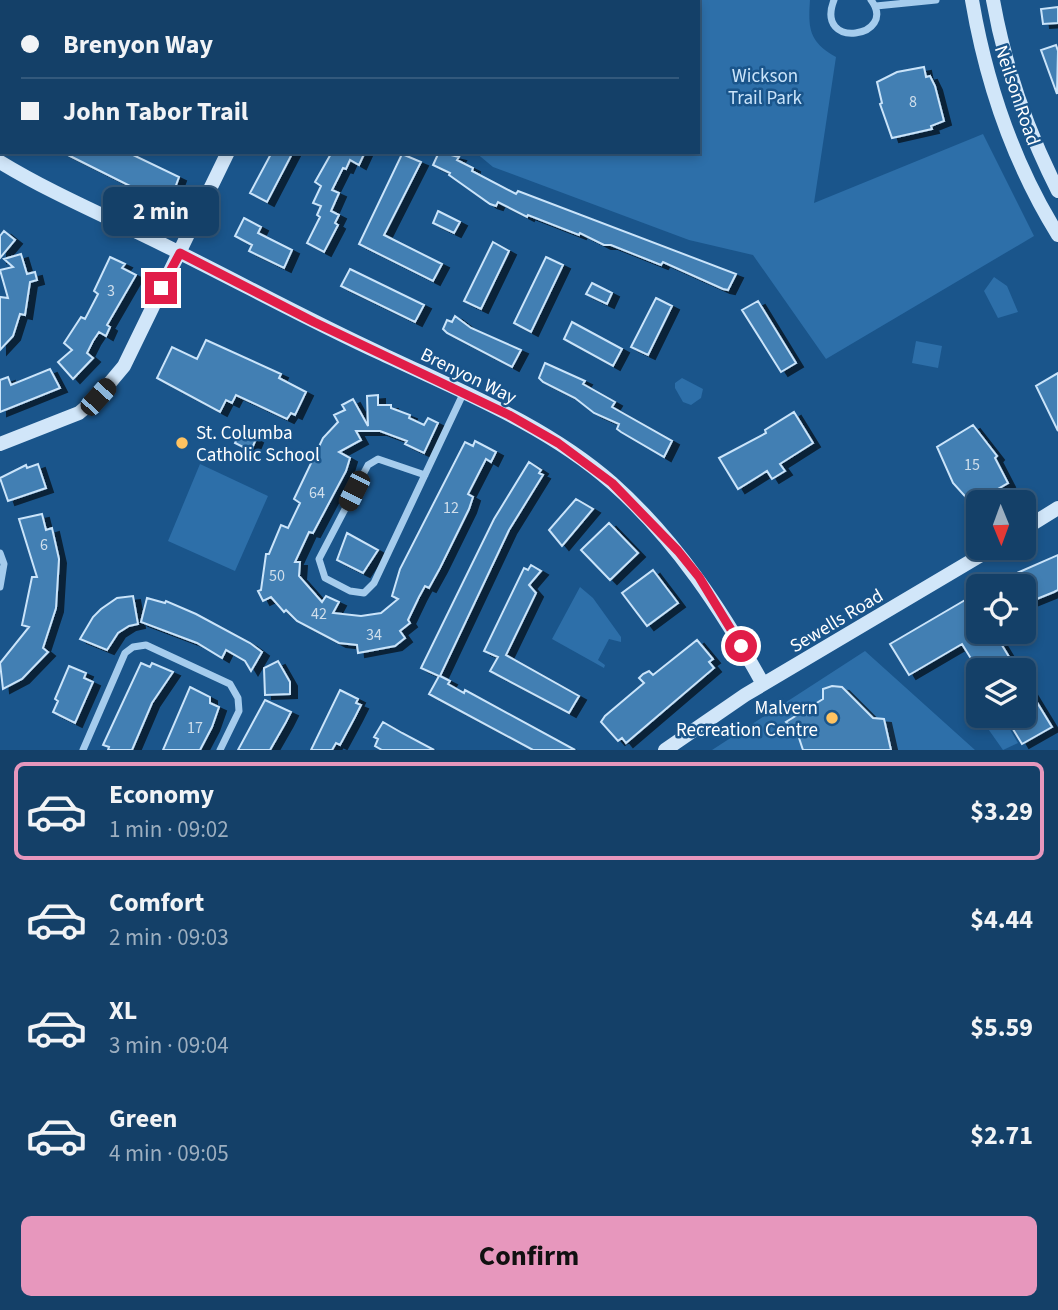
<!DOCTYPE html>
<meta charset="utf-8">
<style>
body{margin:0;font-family:"Source Sans 3",sans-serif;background:#214b71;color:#f1f3f6;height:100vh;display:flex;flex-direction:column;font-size:26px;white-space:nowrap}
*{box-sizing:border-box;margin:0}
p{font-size:23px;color:#9dafc0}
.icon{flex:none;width:38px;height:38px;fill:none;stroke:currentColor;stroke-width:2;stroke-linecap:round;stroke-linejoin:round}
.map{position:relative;height:750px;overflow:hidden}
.drawer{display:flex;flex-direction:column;background:#144068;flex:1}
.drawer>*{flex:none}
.hud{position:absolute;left:0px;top:0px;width:700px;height:154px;box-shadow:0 4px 10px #0003,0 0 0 2px #33597c;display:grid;align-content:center;height:154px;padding:0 21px;background:#144068}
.needle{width:46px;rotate:179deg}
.fabs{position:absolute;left:966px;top:490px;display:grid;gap:14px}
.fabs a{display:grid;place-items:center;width:70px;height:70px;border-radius:10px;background:#144068;box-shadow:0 4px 10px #0003,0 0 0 2px #33597c;font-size:35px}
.end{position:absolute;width:32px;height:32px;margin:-16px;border:9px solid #e11d48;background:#fff;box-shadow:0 0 0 4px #fff}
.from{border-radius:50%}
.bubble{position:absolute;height:49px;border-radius:10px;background:#144068;box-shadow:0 4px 10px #0003,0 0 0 2px #33597c;font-size:23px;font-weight:700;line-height:49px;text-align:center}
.car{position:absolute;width:21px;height:42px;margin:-21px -10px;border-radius:9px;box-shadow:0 0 5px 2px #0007;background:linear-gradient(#222 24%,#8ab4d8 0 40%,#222 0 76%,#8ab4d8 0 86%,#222 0)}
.hud b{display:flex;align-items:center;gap:24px;height:66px;font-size:26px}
.hud b+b{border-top:2px solid #33597c}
.hud i{width:18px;height:18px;background:#f1f3f6}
ul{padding:12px 0 0;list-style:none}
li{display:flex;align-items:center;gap:21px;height:98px;margin:0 14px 10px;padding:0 7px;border:4px solid transparent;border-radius:10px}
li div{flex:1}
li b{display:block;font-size:26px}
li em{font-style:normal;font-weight:700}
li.on{border-color:#e797bd}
li>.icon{width:63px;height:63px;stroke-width:1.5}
.cta{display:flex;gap:14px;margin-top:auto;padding:14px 21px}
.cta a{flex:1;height:80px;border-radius:10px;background:#e797bd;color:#111;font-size:28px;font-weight:700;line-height:80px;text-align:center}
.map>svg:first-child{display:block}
.green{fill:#2d6fa9}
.building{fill:#437fb3;stroke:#cae4fa;stroke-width:2;filter:url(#shadow)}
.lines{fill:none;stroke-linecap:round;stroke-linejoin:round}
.street{stroke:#a5cced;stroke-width:7}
.secondary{stroke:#d1e6f9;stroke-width:14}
.route{stroke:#e11d48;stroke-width:9}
.poi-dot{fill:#ffc361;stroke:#1a558b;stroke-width:2.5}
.labels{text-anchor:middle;stroke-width:5;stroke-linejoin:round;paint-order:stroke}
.number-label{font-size:16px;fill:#d0dfec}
.park-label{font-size:19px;fill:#cae4fa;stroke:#1a558b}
.street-label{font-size:19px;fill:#fff;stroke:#1a558b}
.poi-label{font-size:19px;fill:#fff;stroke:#1a558b;text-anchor:start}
</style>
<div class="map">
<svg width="1058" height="750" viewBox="0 0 1058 750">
<defs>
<filter id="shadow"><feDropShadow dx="7" dy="4" stdDeviation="0" flood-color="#0009"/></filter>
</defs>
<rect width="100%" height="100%" fill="#1a558b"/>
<path class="green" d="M555,0h255c-2,29 -1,42 26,57l-22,146 169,-69 51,102 -208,123 -73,-104 -64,-15 -196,-73 -18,-15h223v-150z
M994,277l13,9 11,26 -20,6 -14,-27z
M916,341l26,5 -4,22 -26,-5z
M682,378l21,11 -2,9 -10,7 -8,-3 -8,-14v-5z
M200,464l68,32 -33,75 -67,-30z
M580,587l13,11 28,39v5l-12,-3 -11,21 7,5 -1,3 -52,-29z
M865,651l110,99h-263z
M979,716h23l16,27 -15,7z"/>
<path class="building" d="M1058,7v16l-15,1 -2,-15z
M1056,45l2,6 -1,43 -16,-44z
M924,67l2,10 4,-1 5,10 9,35 -13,5 1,3 -40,9 -12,-34 2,-1 -5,-21 20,-10z
M62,152h65l52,25 -4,11 3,2 -8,16z
M272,152h21l-26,50 -17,-9z
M332,152h33l-6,13 -9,-5 -4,9 -3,-1 -11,22 7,3 -8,18 8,4 -4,8 3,2 -14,27 -17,-9 13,-26 -3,-2 4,-9 -8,-3 8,-17 -6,-4z
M439,152l20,5 -2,3 16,8 -1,3 44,23 2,-3 218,83 -8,16 -5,-1 -60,-27 -2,3 -50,-20h-7l-24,-12 -1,2 -51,-20 -1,2 -29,-15 -2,4 -6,-2 -41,-29 1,-2 -17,-8z
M402,154l19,8 -37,73 58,29 -9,17 -74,-37z
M438,211l22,11 -6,11 -21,-10z
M244,218l17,9 -3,6 34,17 -8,18 -35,-17 3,-6 -17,-9z
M4,231l11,9 -15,18v-22z
M493,242l16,9 -28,58 -17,-8z
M21,254l6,20 8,-2 2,8 -7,2 -5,33 -5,-1 -7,22 -13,14v-53l8,1 -8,-28 13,-3 -9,-8z
M110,257l15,7 -3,4 14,7 -29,50 3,2 -4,9 -7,-4 -6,9 -6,12 6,5 -20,21 -15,-17 14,-12 -8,-7 17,-26 4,2 13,-25 -4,-3z
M546,257l17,8 -32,67 -17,-9z
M350,269l74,36 -9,17 -74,-36z
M592,283l20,10 -5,11 -21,-10z
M656,298l16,8 -24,49 -17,-8z
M758,301l38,62 -15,9 -39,-62z
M455,316l16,12 50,22 -9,17 -65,-34 -4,-4 4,-9 5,2z
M572,322l50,27 -9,17 -49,-27z
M206,340l75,34 -2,4 27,14 -11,23 -4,-2 -4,6 -51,-24 -4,8 -6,-3 -6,12 -63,-34 15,-31 25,12z
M545,363l40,18 -2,3 32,18 -3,5 60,34 -8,16 -43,-25 -4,-3 2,-5 -25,-11 -19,-15 -32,-16 -4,-4z
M50,369l10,19 -60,24v-32l8,-3 3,8z
M1058,373v58l-22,-45z
M378,395v10h13v3l19,7 -1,3 15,7 4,-7 10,5 -14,30 -19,-9 2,-3 -27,-10h-24l5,9 -22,12 11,6 -4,13 -33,62 -4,-1 -14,30h5l-1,14 23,26 4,-6 13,6 -6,11 28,3 20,-3 17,-14 -6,-3 8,-27 65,-127 8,4 2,-5 21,11 -5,10 -5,-3 -18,35 5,3 -4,12 -29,59 -11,20 -4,-2 -6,11 -11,23 2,3 -10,8 5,7 -10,8 -37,7 -1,-8 -18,-2 -42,-22 -11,-11 -2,2 -13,-15 -8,4 -5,-10 3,-1 5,-36h3l12,-29 7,3 12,-25 -6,-4 29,-61 15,-16 -4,-7 11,-5 -3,-5 11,-6 15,27 -1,-30z
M794,412l19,31 -33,21 5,7 -13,8 -5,-8 -29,18 -19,-31 47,-25 -1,-3z
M973,425l24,31 -2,2 13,25 -36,21 -19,-21 -16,-36z
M241,431l15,8 -5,12 -16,-8z
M529,462l12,8 -2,3 4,2 -34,55 -69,146 10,5 -2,3 16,9 1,-3 110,60h-42l-104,-56 10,-18 -18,-8 73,-149z
M38,464l8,24 -38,13 -8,-23 26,-13 1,3z
M576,499l17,10 -31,37 -13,-16z
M42,514l4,16 6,-2 7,31 -3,49 -13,40 5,4 -26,27 -19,10 -3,-26 29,-36 -7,-2 10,-48h5l-18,-58z
M609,523l29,30 -28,27 -29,-30z
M347,533l31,17 -15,23 -26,-13z
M1058,555v35l-4,2 -27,11h-3v-17h-23l16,-7v-6z
M531,565l10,6 -12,14 7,8 -30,62 73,41 -10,17 -79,-42 8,-14 -14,-6 40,-83 4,2z
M653,570l25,33 -31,23 -25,-33z
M133,596l5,28 -9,2 -11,7 -11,17 -27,-11 13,-22 8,-8 16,-11z
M972,596l6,10v26h16l23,38h-39l-16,-26 -53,31 -19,-31z
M147,598l18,5 1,-2 30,13 54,29 12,9 -11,19 -6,-10 -19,-11 -4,8 -25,-15 -56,-21z
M697,640l16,19 -4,3 5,6 -88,75 -4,-5 -4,3 -17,-19 4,-6 39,-33 -5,-5 4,-4 6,-3 4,4z
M278,661l12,21v12l-25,1 -1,-27z
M141,663l9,4 2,-4 21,9 -21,31 -20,47h-24l1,-3 -6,-2z
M69,666l17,7 -2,5 9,4 -18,41 -22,-11 5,-11 -3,-2z
M1024,681l28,46 -30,17 -17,-28h19z
M832,686l10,1 31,31 11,1 7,31h-88l-5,-15 -12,-13 37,-23v-10z
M190,687l20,10v6l9,4 -7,20 -12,23h-37z
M340,690l18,9 -2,4 5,2 -6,12 -15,28 -4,-2 -4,7h-21z
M265,700l26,12 -5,10 -16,28h-32z
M383,722l19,11 32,17h-52l-7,-4 3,-7 -4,-2z"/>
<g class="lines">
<path class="street" d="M834,0c-20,51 65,37 37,0
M876,6l60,-6
M425,475l-47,-16 -10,6 -49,94 6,19 25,13 14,2 10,-10 89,-189
M0,553l4,11 -4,23
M83,750l42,-97 8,-6 13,-2 84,39 8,14 1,13 -19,39"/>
<path class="secondary" d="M972,0c14,82 42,164 86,235
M993,0c12,67 34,130 65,191
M299,2l1,-2
M0,162c54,33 113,57 170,86 71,35 140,73 212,106 78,37 164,71 230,129 64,57 110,127 151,201
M0,444l79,-31 19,-16 26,-31 104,-214
M1024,529l34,-21
M665,750l80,-55 248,-147"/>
</g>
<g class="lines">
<path class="route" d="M161,288l19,-35 134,69 195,93 49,28 54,40 66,68 21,26 42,69"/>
</g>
<g class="poi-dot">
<circle cx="182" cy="443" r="7"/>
<circle cx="832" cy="718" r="7"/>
</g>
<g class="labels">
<g class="number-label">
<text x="913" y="107">8</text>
<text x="111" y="296">3</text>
<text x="972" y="470">15</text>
<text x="317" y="498">64</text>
<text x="451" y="513">12</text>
<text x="44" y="550">6</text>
<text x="277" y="581">50</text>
<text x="319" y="619">42</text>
<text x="374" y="640">34</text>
<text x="195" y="733">17</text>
</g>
<g class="park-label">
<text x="765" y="82">Wickson<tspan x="765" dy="22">Trail Park</tspan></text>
</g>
<g class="street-label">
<text transform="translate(1018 95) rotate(71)" y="7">Neilson Road</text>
<text transform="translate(469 375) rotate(26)" y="7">Brenyon Way</text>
<text transform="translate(836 620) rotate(-31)" y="7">Sewells Road</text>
</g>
<g class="poi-label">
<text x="196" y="439">St. Columba<tspan x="196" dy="22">Catholic School</tspan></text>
<text x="818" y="714" text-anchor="end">Malvern<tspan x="818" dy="22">Recreation Centre</tspan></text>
</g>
</g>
</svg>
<div class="fabs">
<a><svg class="needle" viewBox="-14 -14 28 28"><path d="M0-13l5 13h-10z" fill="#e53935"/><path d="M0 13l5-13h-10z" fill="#9dafc0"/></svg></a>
<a><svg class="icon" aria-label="locate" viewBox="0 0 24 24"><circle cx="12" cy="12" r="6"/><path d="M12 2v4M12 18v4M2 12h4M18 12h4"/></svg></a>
<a><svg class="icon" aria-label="layers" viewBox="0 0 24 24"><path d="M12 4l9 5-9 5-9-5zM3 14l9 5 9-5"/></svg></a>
</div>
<i class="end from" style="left:741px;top:646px"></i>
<i class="end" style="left:161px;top:288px"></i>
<div class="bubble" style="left:103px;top:187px;width:116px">2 min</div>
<i class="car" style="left:98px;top:397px;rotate:42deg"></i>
<i class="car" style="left:354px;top:491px;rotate:207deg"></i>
<div class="hud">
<b><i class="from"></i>Brenyon Way</b>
<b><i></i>John Tabor Trail</b>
</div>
</div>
<section class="drawer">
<ul>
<li class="on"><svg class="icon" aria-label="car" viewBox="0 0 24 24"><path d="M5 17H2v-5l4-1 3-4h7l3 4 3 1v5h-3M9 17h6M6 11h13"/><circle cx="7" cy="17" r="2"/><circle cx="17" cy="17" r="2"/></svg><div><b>Economy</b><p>1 min · 09:02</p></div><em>$3.29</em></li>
<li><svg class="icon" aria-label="car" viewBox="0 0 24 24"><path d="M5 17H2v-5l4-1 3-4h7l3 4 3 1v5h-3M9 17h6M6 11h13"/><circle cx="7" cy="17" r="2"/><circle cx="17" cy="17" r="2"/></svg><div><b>Comfort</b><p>2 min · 09:03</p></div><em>$4.44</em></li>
<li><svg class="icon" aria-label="car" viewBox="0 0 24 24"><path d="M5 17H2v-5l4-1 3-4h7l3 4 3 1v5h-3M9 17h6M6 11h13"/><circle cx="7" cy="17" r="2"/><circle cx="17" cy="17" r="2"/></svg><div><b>XL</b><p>3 min · 09:04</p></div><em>$5.59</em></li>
<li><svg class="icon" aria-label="car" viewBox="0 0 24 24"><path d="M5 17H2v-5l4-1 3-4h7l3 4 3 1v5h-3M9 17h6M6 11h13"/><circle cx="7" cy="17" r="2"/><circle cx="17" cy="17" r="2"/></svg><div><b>Green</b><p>4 min · 09:05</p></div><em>$2.71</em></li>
</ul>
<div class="cta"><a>Confirm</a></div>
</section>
